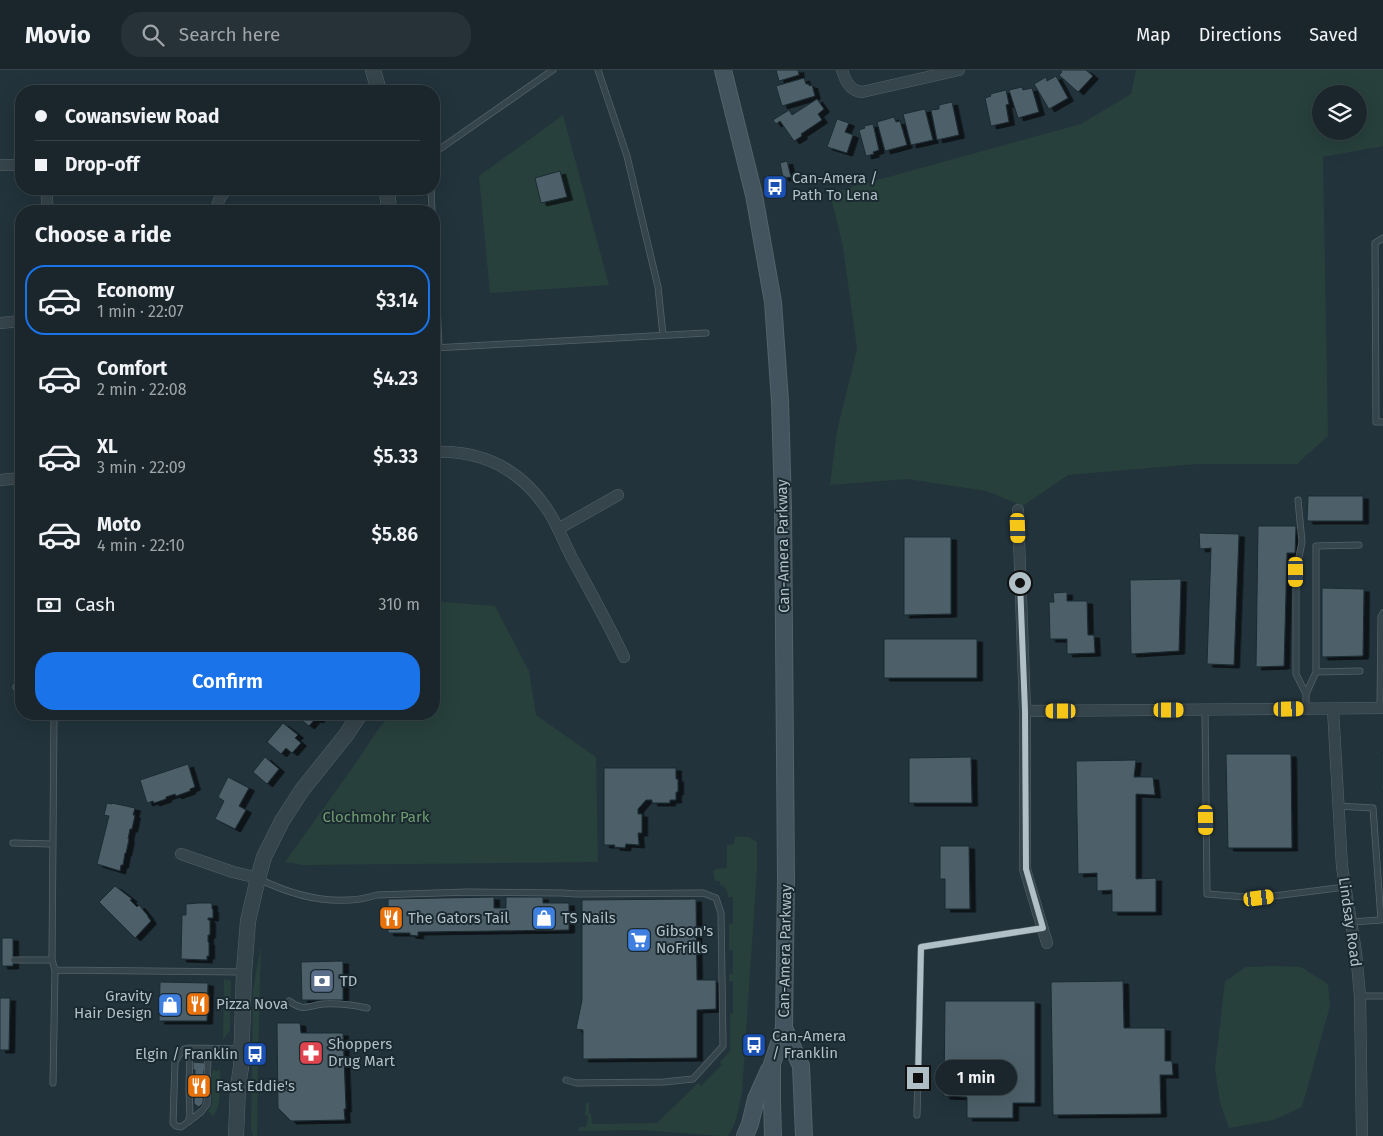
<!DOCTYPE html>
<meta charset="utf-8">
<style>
body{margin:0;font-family:"Fira Sans",sans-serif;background:#273238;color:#f1f3f6;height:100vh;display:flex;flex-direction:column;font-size:19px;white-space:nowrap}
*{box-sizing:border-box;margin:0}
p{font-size:16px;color:#9fa5a9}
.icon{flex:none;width:28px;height:28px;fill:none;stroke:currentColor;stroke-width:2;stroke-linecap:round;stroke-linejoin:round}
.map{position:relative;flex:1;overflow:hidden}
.drawer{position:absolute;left:15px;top:135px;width:425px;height:515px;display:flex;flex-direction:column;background:#1a262c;border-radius:20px;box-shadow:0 5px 20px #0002,0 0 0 1px #384348}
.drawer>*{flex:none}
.top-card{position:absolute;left:15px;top:15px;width:425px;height:110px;border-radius:20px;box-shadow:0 5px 20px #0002,0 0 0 1px #384348;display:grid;align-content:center;height:110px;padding:0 20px;background:#1a262c}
.tools{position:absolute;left:1312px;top:15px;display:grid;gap:10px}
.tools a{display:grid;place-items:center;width:55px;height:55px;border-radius:50%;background:#1a262c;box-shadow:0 5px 20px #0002,0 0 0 1px #384348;font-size:25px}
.end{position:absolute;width:22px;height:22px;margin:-11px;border:6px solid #b1bfc7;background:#111;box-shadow:0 0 0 2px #111}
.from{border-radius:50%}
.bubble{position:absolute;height:35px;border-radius:18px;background:#1a262c;box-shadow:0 5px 20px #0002,0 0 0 1px #384348;font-size:16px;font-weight:600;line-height:35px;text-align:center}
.car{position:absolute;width:15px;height:30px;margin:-15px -8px;border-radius:6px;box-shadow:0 0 4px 1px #0007;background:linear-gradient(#f5c518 24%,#345 0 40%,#f5c518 0 76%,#345 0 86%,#f5c518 0)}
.top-card b{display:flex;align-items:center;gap:18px;height:48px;font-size:19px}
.top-card b+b{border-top:1px solid #384348}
.top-card i{width:12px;height:12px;background:#f1f3f6}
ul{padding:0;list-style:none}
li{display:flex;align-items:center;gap:15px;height:70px;margin:0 10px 8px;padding:0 10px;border:2px solid transparent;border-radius:20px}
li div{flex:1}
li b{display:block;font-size:19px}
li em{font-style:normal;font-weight:600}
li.current{border-color:#1a73e8}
li>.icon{width:45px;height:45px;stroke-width:1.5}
h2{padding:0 20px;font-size:22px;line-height:60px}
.pay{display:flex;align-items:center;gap:12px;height:55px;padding:0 20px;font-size:19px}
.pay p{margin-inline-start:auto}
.primary-button{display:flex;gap:10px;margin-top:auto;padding:10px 20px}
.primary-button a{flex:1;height:58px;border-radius:20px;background:#1a73e8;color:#fff;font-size:20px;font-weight:600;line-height:58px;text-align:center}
header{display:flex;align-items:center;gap:30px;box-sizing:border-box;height:70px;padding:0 25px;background:#1a262c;border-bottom:1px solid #384348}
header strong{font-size:24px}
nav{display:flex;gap:28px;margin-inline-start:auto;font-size:18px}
.search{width:350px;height:45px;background:#273238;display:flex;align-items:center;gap:12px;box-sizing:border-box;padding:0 18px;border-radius:20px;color:#9fa5a9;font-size:19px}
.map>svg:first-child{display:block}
.green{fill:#27403b;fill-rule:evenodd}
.building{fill:#4d6069;stroke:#1d2b32;filter:url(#shadow)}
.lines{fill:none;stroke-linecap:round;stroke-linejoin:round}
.service-casing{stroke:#546269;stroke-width:7}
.minor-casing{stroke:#546269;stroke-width:12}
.tertiary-casing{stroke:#546269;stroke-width:16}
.secondary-casing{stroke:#546269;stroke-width:18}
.service{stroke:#36444b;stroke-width:5.5}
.minor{stroke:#36444b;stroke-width:11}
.tertiary{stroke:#36444b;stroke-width:15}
.secondary{stroke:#43545e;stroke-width:16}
.route{stroke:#b1bfc7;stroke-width:6}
.labels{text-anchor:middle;stroke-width:4;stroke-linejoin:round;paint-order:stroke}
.poi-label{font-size:15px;fill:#b1bfc7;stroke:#1b2930;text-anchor:start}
.street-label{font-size:15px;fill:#b1bfc7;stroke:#1b2930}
.park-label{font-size:15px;fill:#709d6f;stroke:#1b2930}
</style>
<header>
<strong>Movio</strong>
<div class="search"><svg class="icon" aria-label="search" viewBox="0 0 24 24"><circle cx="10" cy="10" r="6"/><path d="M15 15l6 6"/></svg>Search here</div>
<nav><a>Map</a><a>Directions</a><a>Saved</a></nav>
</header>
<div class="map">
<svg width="1383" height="1066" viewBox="0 0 1383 1066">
<defs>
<filter id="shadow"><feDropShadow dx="5.5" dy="3" stdDeviation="0" flood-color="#0009"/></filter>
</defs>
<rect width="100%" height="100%" fill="#22333b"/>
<path class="green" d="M1136,0h247v76l-60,11 5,279 -31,28h-100l-129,11 -45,31 -37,-15 -79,-12 -77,6 7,-54 20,-82 -14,-102 -13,-54 251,-69 50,-30zM1321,24h38v37h-38z
M563,45l46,170 -119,8 -11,-117z
M434,531l61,5 34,65 7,44 60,42 2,105 -296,3 -17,-3 68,-95 26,-39 12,-14h43z
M735,766l14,1 8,5v27l-15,223c-3,15 -5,31 -14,44h-6l-82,-6 -61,1v-4h7l2,-11 -3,-1 1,-12 3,-1v11l2,1 1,10 65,-1 41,-40 3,3 21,-21 -2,-3 10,-11v-37l3,-1v-32h-4v-7h4v-24h-4v-26h4v-27h-5c0,-6 -2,-10 -8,-12v-4h-5l-2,-10 3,-2 11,-1v-23l7,-1z
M261,875l-3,111h-4v-9h-2l1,-58z
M1275,896l26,1 27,17 2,22 -28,101 -28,13 -45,8 -9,-25 -5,-35 10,-87 21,-14z
M224,909l7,2 -1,49 -7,10z
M252,995h6l-1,71h-4l-2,-7z
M220,999c0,13 2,37 -7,47l-5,-5 4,-7v-34l5,1z"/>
<path class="building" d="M776,0h23h-1l1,5 -20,6z
M1060,0h26l7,6 -15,16 -19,-17 3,-3z
M1056,6l12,22 -19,11 -15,-25 12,-7 1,4z
M804,8l2,6h3v2l3,-1 3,11 -33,10 -6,-20z
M1022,17l1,3 9,-2 7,24 -21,6 -9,-28z
M1006,20l3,14 -3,1 3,17 -18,4 -6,-28 6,-2 -1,-2z
M817,29l7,10 -6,5 4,6 -21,14 1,2 -8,5 -14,-20 -4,3 -3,-4 16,-10 3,5z
M952,32l7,33 -22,5 -6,-30 8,-1v-4z
M925,39l8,31 -22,5 -8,-31z
M894,47l2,5 4,-1 7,24 -22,6 -8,-29z
M837,49l12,4 -4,9 8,3 -6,18 -20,-6z
M873,54l6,26 -6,2 1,2 -8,2 -7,-26 6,-2 -1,-2z
M787,91l4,16 -8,1 -3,-15z
M560,101l7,26 -26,6 -6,-25z
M1308,426h55v25h-56z
M1258,456h38l-1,27h-8l-3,113 -28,1z
M1199,463l40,1 -5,131 -27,-1 4,-116 -11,1z
M904,467h47v77l-47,1z
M1181,509l-2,72 -48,3 -1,-74z
M1322,518l42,1 -1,67 -41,1z
M1067,522v9h20l1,34h6l1,18 -28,1v-15h-17l-1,-37h5l-1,-9z
M884,569h93v39h-93z
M294,644h29l-5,6 -3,-1 -6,7z
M283,653l15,12 -3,3 6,5 -9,10 -6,-5 -5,6 -14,-12z
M1382,682h1v39h-1z
M1226,684h65l1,94h-64z
M265,687l14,12 -12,15 -14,-12z
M971,687l1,46h-63v-45z
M1136,690l-2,17h19l2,18 -19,-1v85l20,-1v34h-44v-22l-15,1v-18l-19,1 -2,-113z
M188,694l7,23 -5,2v2l-14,5 -1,-2 -9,3v2l-12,4 -1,-2 -6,2 -7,-23z
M604,698h72v11h2v13h-2v8h-6v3h-18v-3h-6l-8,9v5h4v19h-4l1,12 -13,-1 -1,4 -11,-1 1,-2h-11z
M228,707l21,11 -10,18 7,4 -11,19 -20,-10 9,-18 -6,-4z
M107,733l5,1v-1l23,5 -2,7h2l-3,14h-2l-2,10h1l-3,14h-1l-2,12h-2l-1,6 -23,-7 12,-48 -5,-1z
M940,776h29l1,63h-25v-30h-5z
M115,816l17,13 -2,1 7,7 2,-2 9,11v1l3,4 -16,17 -36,-36z
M494,827v11h12v-11h37v6h26v27l-151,2v4l-8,-1v-2h-22v-34z
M696,829l1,81h19v29l-19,1v48l-114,1v-29l-7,-1 6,-29v-100z
M199,833h13v6h1v9h-5v2h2v15h-2v7h1v14h-2v4l-26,-1 1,-44h4v-11z
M2,868h11v28h-11z
M343,891v39h-41l-1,-38z
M1123,911l1,47h41v33h7l1,14h-13l1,39 -108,1 -2,-133z
M160,912l48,1 -1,38h-48z
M0,928h10l-1,52h-9z
M945,931h90v102h-22v15h-46v-21l-23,-1z
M277,953h23l1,10h42l3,76h-2l1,11 -54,1 -13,-13z
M193,992l12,1v7h-1l-1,33 -4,4 -5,-3 1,-34h-2z"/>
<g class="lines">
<defs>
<path id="service" d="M598,0l29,86 31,131 5,48
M434,83l119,-83
M431,119l1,22
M434,166l5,112
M1383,168l-8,5 1,179h7
M434,278l272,-15
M1298,430l4,42 -6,30v102l10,20v14
M1316,602v-126l43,-1
M16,617h5
M1306,624l10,-22 44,-1
M1380,638l1,-91 2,-4
M1205,640l2,184 52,4 86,-11
M1338,736l35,2 8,112 -30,2
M13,773l39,1
M259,809c37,18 79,28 118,16l91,-3 94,1 15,1 126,-1 13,5 5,15 2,133 -30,33 -29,3 -88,1 -10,-3
M14,890h38
M55,900l187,2
M1360,926h23
M289,931c16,11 17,5 34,3 15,-1 30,1 44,4
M190,978l-1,41 1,27 -2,6 -7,5 -5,-1 -3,-3 2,-61 4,-7 5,-6 6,-1 50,1
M53,1013l2,-113 -3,-10 2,-246
M917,1045l4,-168 122,-19
M188,1052l13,-10 6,-8 1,-55"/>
<path id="minor" d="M842,0c3,11 8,21 20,22l97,-22
M0,95h15l6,1
M46,119l2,22
M216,141c2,-10 4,-16 12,-22
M0,253l21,-2
M434,382c51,-2 91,20 118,65 7,13 13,27 20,41 18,33 36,65 52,99
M0,410l21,-2
M1018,440l7,201v158l22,74
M558,459l60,-34
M1333,639l9,158 14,85 4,44 2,140
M1025,641l358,-3
M181,784l52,18 25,6"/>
<path id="tertiary" d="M373,0l6,21
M387,119l2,22
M236,1066l2,-49 3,-20 3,-95 4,-51 10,-43 6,-21 18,-36 20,-31 44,-55 14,-21"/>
<path id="secondary" d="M723,0l31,125 19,107 7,99 3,106 3,373 -2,148 -12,36v37l1,35
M784,958l17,38 3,70
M745,1066l5,-12 6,-25 13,-29"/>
</defs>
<use href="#service" class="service-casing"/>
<use href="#minor" class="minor-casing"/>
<use href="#tertiary" class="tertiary-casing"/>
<use href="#secondary" class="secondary-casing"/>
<use href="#service" class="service"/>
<use href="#minor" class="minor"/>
<use href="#tertiary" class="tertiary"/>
<use href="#secondary" class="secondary"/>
</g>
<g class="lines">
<path class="route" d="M918,1008l3,-131 122,-19 -17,-59 -1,-158 -5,-128"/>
</g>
<defs>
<symbol id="bus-square" viewBox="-11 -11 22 22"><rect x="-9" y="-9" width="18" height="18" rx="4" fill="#1a4fb4" stroke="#1b2930"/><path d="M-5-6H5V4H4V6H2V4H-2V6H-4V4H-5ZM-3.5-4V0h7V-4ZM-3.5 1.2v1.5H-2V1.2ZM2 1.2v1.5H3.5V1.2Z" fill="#fff"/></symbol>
<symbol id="restaurant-square" viewBox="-11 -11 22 22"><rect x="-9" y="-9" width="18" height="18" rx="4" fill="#e8710a" stroke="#1b2930"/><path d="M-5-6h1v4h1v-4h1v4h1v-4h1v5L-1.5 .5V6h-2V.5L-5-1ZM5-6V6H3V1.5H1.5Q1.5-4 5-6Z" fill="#fff"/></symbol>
<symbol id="shop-square" viewBox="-11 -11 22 22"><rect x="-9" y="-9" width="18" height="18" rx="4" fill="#3f7fe0" stroke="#1b2930"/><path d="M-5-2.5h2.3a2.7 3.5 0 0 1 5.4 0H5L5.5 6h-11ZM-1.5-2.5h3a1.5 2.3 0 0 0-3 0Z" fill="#fff"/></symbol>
<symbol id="supermarket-square" viewBox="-11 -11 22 22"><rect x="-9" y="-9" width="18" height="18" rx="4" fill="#3f7fe0" stroke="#1b2930"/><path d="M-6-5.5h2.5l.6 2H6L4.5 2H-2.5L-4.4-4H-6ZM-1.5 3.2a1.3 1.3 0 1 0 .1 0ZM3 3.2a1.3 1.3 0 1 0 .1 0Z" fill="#fff"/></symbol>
<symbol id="bank-square" viewBox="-11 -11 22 22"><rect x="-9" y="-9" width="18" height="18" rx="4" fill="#5c6f8a" stroke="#1b2930"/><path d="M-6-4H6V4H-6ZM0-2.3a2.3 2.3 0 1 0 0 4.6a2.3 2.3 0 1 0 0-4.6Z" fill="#fff"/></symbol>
<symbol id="pharmacy-square" viewBox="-11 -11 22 22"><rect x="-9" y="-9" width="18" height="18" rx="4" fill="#e0444e" stroke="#1b2930"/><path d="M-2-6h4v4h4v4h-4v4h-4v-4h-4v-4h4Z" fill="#fff"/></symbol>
</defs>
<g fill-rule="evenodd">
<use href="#bus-square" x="761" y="103" width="28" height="28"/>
<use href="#restaurant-square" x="377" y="834" width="28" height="28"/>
<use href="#shop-square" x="530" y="834" width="28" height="28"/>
<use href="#supermarket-square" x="625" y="856" width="28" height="28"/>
<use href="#bank-square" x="308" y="897" width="28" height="28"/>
<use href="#restaurant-square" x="184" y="920" width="28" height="28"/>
<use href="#shop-square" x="156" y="921" width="28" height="28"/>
<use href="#bus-square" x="740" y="961" width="28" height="28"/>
<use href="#pharmacy-square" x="297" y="969" width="28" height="28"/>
<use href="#bus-square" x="241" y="970" width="28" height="28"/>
<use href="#restaurant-square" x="185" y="1002" width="28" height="28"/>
</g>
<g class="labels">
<g class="poi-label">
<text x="792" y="113">Can-Amera /<tspan x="792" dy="17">Path To Lena</tspan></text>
<text x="408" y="853">The Gators Tail</text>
<text x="562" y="853">TS Nails</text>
<text x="656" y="866">Gibson's<tspan x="656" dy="17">NoFrills</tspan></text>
<text x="340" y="916">TD</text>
<text x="152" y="931" text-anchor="end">Gravity<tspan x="152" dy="17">Hair Design</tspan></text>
<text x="216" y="939">Pizza Nova</text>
<text x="772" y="971">Can-Amera<tspan x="772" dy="17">/ Franklin</tspan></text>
<text x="328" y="979">Shoppers<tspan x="328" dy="17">Drug Mart</tspan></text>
<text x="238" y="989" text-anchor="end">Elgin / Franklin</text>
<text x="216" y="1021">Fast Eddie's</text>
</g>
<g class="street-label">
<text transform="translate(783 476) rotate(-91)" y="5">Can-Amera Parkway</text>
<text transform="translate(1350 852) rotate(82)" y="5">Lindsay Road</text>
<text transform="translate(785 881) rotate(-89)" y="5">Can-Amera Parkway</text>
</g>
<g class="park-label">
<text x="376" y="752">Clochmohr Park</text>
</g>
</g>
</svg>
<div class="tools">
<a><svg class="icon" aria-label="layers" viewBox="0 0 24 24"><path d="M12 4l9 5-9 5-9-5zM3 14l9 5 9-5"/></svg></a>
</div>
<i class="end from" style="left:1020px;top:513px"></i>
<i class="end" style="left:918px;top:1008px"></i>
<div class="bubble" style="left:935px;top:990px;width:82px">1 min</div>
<i class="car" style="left:1018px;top:458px;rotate:178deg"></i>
<i class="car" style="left:1296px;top:502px;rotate:180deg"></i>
<i class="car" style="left:1289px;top:639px;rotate:89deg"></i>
<i class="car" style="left:1169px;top:640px;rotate:90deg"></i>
<i class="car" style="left:1061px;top:641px;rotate:270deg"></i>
<i class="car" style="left:1206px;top:750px;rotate:179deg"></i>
<i class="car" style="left:1259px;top:828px;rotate:83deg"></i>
<div class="top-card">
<b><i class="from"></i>Cowansview Road</b>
<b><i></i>Drop-off</b>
</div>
<section class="drawer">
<h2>Choose a ride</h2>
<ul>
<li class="current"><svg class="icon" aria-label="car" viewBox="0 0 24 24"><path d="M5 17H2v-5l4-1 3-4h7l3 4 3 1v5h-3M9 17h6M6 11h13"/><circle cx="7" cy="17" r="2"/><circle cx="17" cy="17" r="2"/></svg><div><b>Economy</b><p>1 min · 22:07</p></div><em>$3.14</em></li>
<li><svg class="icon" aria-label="car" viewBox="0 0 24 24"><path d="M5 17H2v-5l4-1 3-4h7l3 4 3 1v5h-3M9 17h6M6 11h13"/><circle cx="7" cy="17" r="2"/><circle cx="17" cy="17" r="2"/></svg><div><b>Comfort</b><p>2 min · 22:08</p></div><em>$4.23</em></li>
<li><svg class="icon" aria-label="car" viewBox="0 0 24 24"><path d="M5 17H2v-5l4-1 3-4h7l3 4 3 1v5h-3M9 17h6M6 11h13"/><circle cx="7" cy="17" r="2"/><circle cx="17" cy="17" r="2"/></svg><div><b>XL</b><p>3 min · 22:09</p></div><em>$5.33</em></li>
<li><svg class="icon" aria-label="car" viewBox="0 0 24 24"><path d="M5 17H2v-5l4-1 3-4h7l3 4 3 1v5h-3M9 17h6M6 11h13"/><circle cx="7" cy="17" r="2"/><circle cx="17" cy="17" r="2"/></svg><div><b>Moto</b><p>4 min · 22:10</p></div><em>$5.86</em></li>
</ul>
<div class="pay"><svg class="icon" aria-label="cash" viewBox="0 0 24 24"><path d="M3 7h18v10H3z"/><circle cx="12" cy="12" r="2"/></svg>Cash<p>310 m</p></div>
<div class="primary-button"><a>Confirm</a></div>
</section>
</div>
